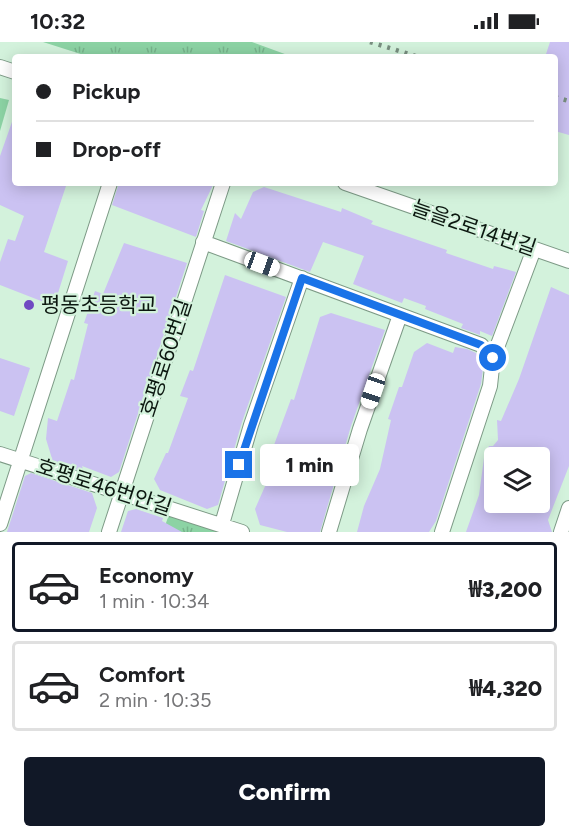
<!DOCTYPE html>
<meta charset="utf-8">
<style>
body{margin:0;font-family:Figtree,"Noto Sans KR",sans-serif;background:#f2f2f2;color:#202124;height:100vh;display:flex;flex-direction:column;font-size:22px;white-space:nowrap}
*{box-sizing:border-box;margin:0}
p{font-size:20px;color:#757577}
.icon{flex:none;width:33px;height:33px;fill:none;stroke:currentColor;stroke-width:2;stroke-linecap:round;stroke-linejoin:round}
.map{position:relative;height:490px;overflow:hidden}
.panel{display:flex;flex-direction:column;background:#fff;flex:1}
.panel>*{flex:none}
.top-card{position:absolute;left:12px;top:12px;width:546px;height:132px;border-radius:6px;box-shadow:0 3px 15px #0003;display:grid;align-content:center;height:132px;padding:0 24px;background:#fff}
.fabs{position:absolute;left:484px;top:405px;display:grid;gap:12px}
.fabs a{display:grid;place-items:center;width:66px;height:66px;border-radius:6px;background:#fff;box-shadow:0 3px 15px #0003;font-size:30px}
.end{position:absolute;width:27px;height:27px;margin:-14px;border:8px solid #1a73e8;background:#fff;box-shadow:0 0 0 3px #fff}
.from{border-radius:50%}
.bubble{position:absolute;height:42px;border-radius:6px;background:#fff;box-shadow:0 3px 15px #0003;font-size:20px;font-weight:800;line-height:42px;text-align:center}
.car{position:absolute;width:18px;height:36px;margin:-18px -9px;border-radius:8px;box-shadow:0 0 4px 2px #0007;background:linear-gradient(#fff 24%,#345 0 40%,#fff 0 76%,#345 0 86%,#fff 0)}
.top-card b{display:flex;align-items:center;gap:21px;height:57px;font-size:22px}
.top-card b+b{border-top:2px solid #e0e0e0}
.top-card i{width:15px;height:15px;background:#202124}
ul{padding:10px 0 0;list-style:none}
li{display:flex;align-items:center;gap:18px;height:90px;margin:0 12px 9px;padding:0 12px;border:3px solid #e0e0e0;border-radius:6px}
li div{flex:1}
li b{display:block;font-size:22px}
li em{font-style:normal;font-weight:800}
li.selected{border-color:#111827}
li>.icon{width:54px;height:54px;stroke-width:1.5}
.primary-button{display:flex;gap:12px;margin-top:auto;padding:12px 24px}
.primary-button a{flex:1;height:69px;border-radius:6px;background:#111827;color:#fff;font-size:24px;font-weight:800;line-height:69px;text-align:center}
.status{display:flex;justify-content:space-between;align-items:center;height:42px;padding:0 30px;background:#fff;direction:ltr}
.status svg{height:16px;fill:currentColor}
.map>svg:first-child{display:block}
.park{fill:url(#park-tufts)}
.pitch{fill:#8cd3a4}
.building{fill:#cbc2f2;fill-rule:evenodd}
.lines{fill:none;stroke-linecap:round;stroke-linejoin:round}
.street-casing{stroke:#7d9a86;stroke-width:16}
.street{stroke:#fff;stroke-width:14}
.rail{stroke:#788e7f;stroke-width:4.5;stroke-dasharray:3 6;stroke-linecap:butt}
.route{stroke:#1a73e8;stroke-width:8}
.poi-dot{fill:#704ac2;stroke:#d3f2dc;stroke-width:2}
.labels{text-anchor:middle;stroke-width:4.5;stroke-linejoin:round;paint-order:stroke}
.street-label{font-size:21px;fill:#0c1710;stroke:#d3f2dc}
.poi-label{font-size:21px;fill:#0c1710;stroke:#d3f2dc;text-anchor:start}
</style>
<div class="status"><b>10:32</b><svg viewBox="0 0 49 12"><path d="M0 12V9h3v3zM5 12V6h3v6zM10 12V3h3v9zM15 12V0h3v12zM26 1h20v11H26zM47 4h2v5h-2z"/></svg></div>
<div class="map">
<svg width="569" height="490" viewBox="0 0 569 490">
<defs>
<pattern id="park-tufts" width="24" height="20" patternUnits="userSpaceOnUse" patternTransform="scale(1.5)"><rect width="24" height="20" fill="#8cd3a4"/><path d="M3 7l-1-3M5 7V3M7 7l1-3M15 17l-1-3M17 17v-4M19 17l1-3" fill="none" stroke="#78b48c"/></pattern>
</defs>
<rect width="100%" height="100%" fill="#d3f2dc"/>
<path class="park" d="M43,0h209l41,15h-203z
M169,472l51,18h-57z"/>
<path class="pitch" d="M0,56l9,2 -9,31z"/>
<path class="building" d="M550,0h19v93l-14,-4v-74h-10z
M13,77l2,1v63h52l-23,69 24,9 -14,45 -54,-21v-23l8,-23 7,2 9,-25 -24,-11v-49z
M119,141h95l-13,27 3,1 -8,26 -84,-32z
M264,145l77,25 1,-4 31,13 -2,3 76,26 -1,3 47,16 1,-3 22,6 -24,64 -12,-5v4l-19,-7 2,-4 -38,-15 1,-3 -22,-8 -2,5 -49,-19 11,-28 -41,-14 -13,30 -84,-31 9,-28 6,6 12,-27z
M124,201l63,20 -68,209 -8,5 -29,-11 2,6 -31,-10 -7,-23 2,-21 9,3 14,-42 3,1 14,-56 -4,-1 11,-32 8,3z
M225,233l61,22 -44,125 -24,83 -11,4 -47,-19 -6,-11 12,-26h2l20,-55 -8,-2 10,-26 3,1z
M551,245l18,8v171l-21,54 4,12h-86l13,-37 5,-37 5,-12h4l5,-6 -1,-20 4,1 18,-42zM495,416h45v44h-45z
M331,271l54,17 -34,96 -31,106h-33l-27,-7 -5,-16 15,-34 -6,-3 27,-73 3,1 26,-83z
M427,301l26,10 2,-6 12,2 9,4 8,8 -3,23 -45,137 -7,11h-72l7,-26 16,-37 11,-49 -3,-1 11,-32h3l12,-35z
M0,316l30,10 -16,48 -14,-5z
M31,431l61,20 5,15 -8,24h-82l18,-56z
M136,467l27,9 -1,3 20,11h-61l7,-21z"/>
<g class="lines">
<defs>
<path id="street" d="M0,25l15,5
M345,141l224,78
M203,200l278,103 12,13 -3,28 -48,146
M493,316l41,-109
M0,412l242,78
M0,482l110,-341
M222,482l29,-99 51,-147
M109,490l114,-349
M329,490l31,-103 40,-114
M561,490l8,-24"/>
</defs>
<use href="#street" class="street-casing"/>
<use href="#street" class="street"/>
<path class="rail" d="M370,0l49,15
M555,55l14,4"/>
</g>
<g class="lines">
<path class="route" d="M239,423l63,-187 179,67 12,13"/>
</g>
<circle class="poi-dot" cx="29" cy="263" r="6"/>
<g class="labels">
<g class="street-label">
<text transform="translate(474 186) rotate(19)" y="7">늘을2로14번길</text>
<text transform="translate(166 316) rotate(-72)" y="7">호평로60번길</text>
<text transform="translate(104 445) rotate(18)" y="7">호평로46번안길</text>
</g>
<g class="poi-label">
<text x="41" y="270">평동초등학교</text>
</g>
</g>
</svg>
<div class="fabs">
<a><svg class="icon" aria-label="layers" viewBox="0 0 24 24"><path d="M12 4l9 5-9 5-9-5zM3 14l9 5 9-5"/></svg></a>
</div>
<i class="end from" style="left:493px;top:316px"></i>
<i class="end" style="left:239px;top:423px"></i>
<div class="bubble" style="left:260px;top:402px;width:99px">1 min</div>
<i class="car" style="left:262px;top:222px;rotate:110deg"></i>
<i class="car" style="left:373px;top:349px;rotate:199deg"></i>
<div class="top-card">
<b><i class="from"></i>Pickup</b>
<b><i></i>Drop-off</b>
</div>
</div>
<section class="panel">
<ul>
<li class="selected"><svg class="icon" aria-label="car" viewBox="0 0 24 24"><path d="M5 17H2v-5l4-1 3-4h7l3 4 3 1v5h-3M9 17h6M6 11h13"/><circle cx="7" cy="17" r="2"/><circle cx="17" cy="17" r="2"/></svg><div><b>Economy</b><p>1 min · 10:34</p></div><em>₩3,200</em></li>
<li><svg class="icon" aria-label="car" viewBox="0 0 24 24"><path d="M5 17H2v-5l4-1 3-4h7l3 4 3 1v5h-3M9 17h6M6 11h13"/><circle cx="7" cy="17" r="2"/><circle cx="17" cy="17" r="2"/></svg><div><b>Comfort</b><p>2 min · 10:35</p></div><em>₩4,320</em></li>
</ul>
<div class="primary-button"><a>Confirm</a></div>
</section>
